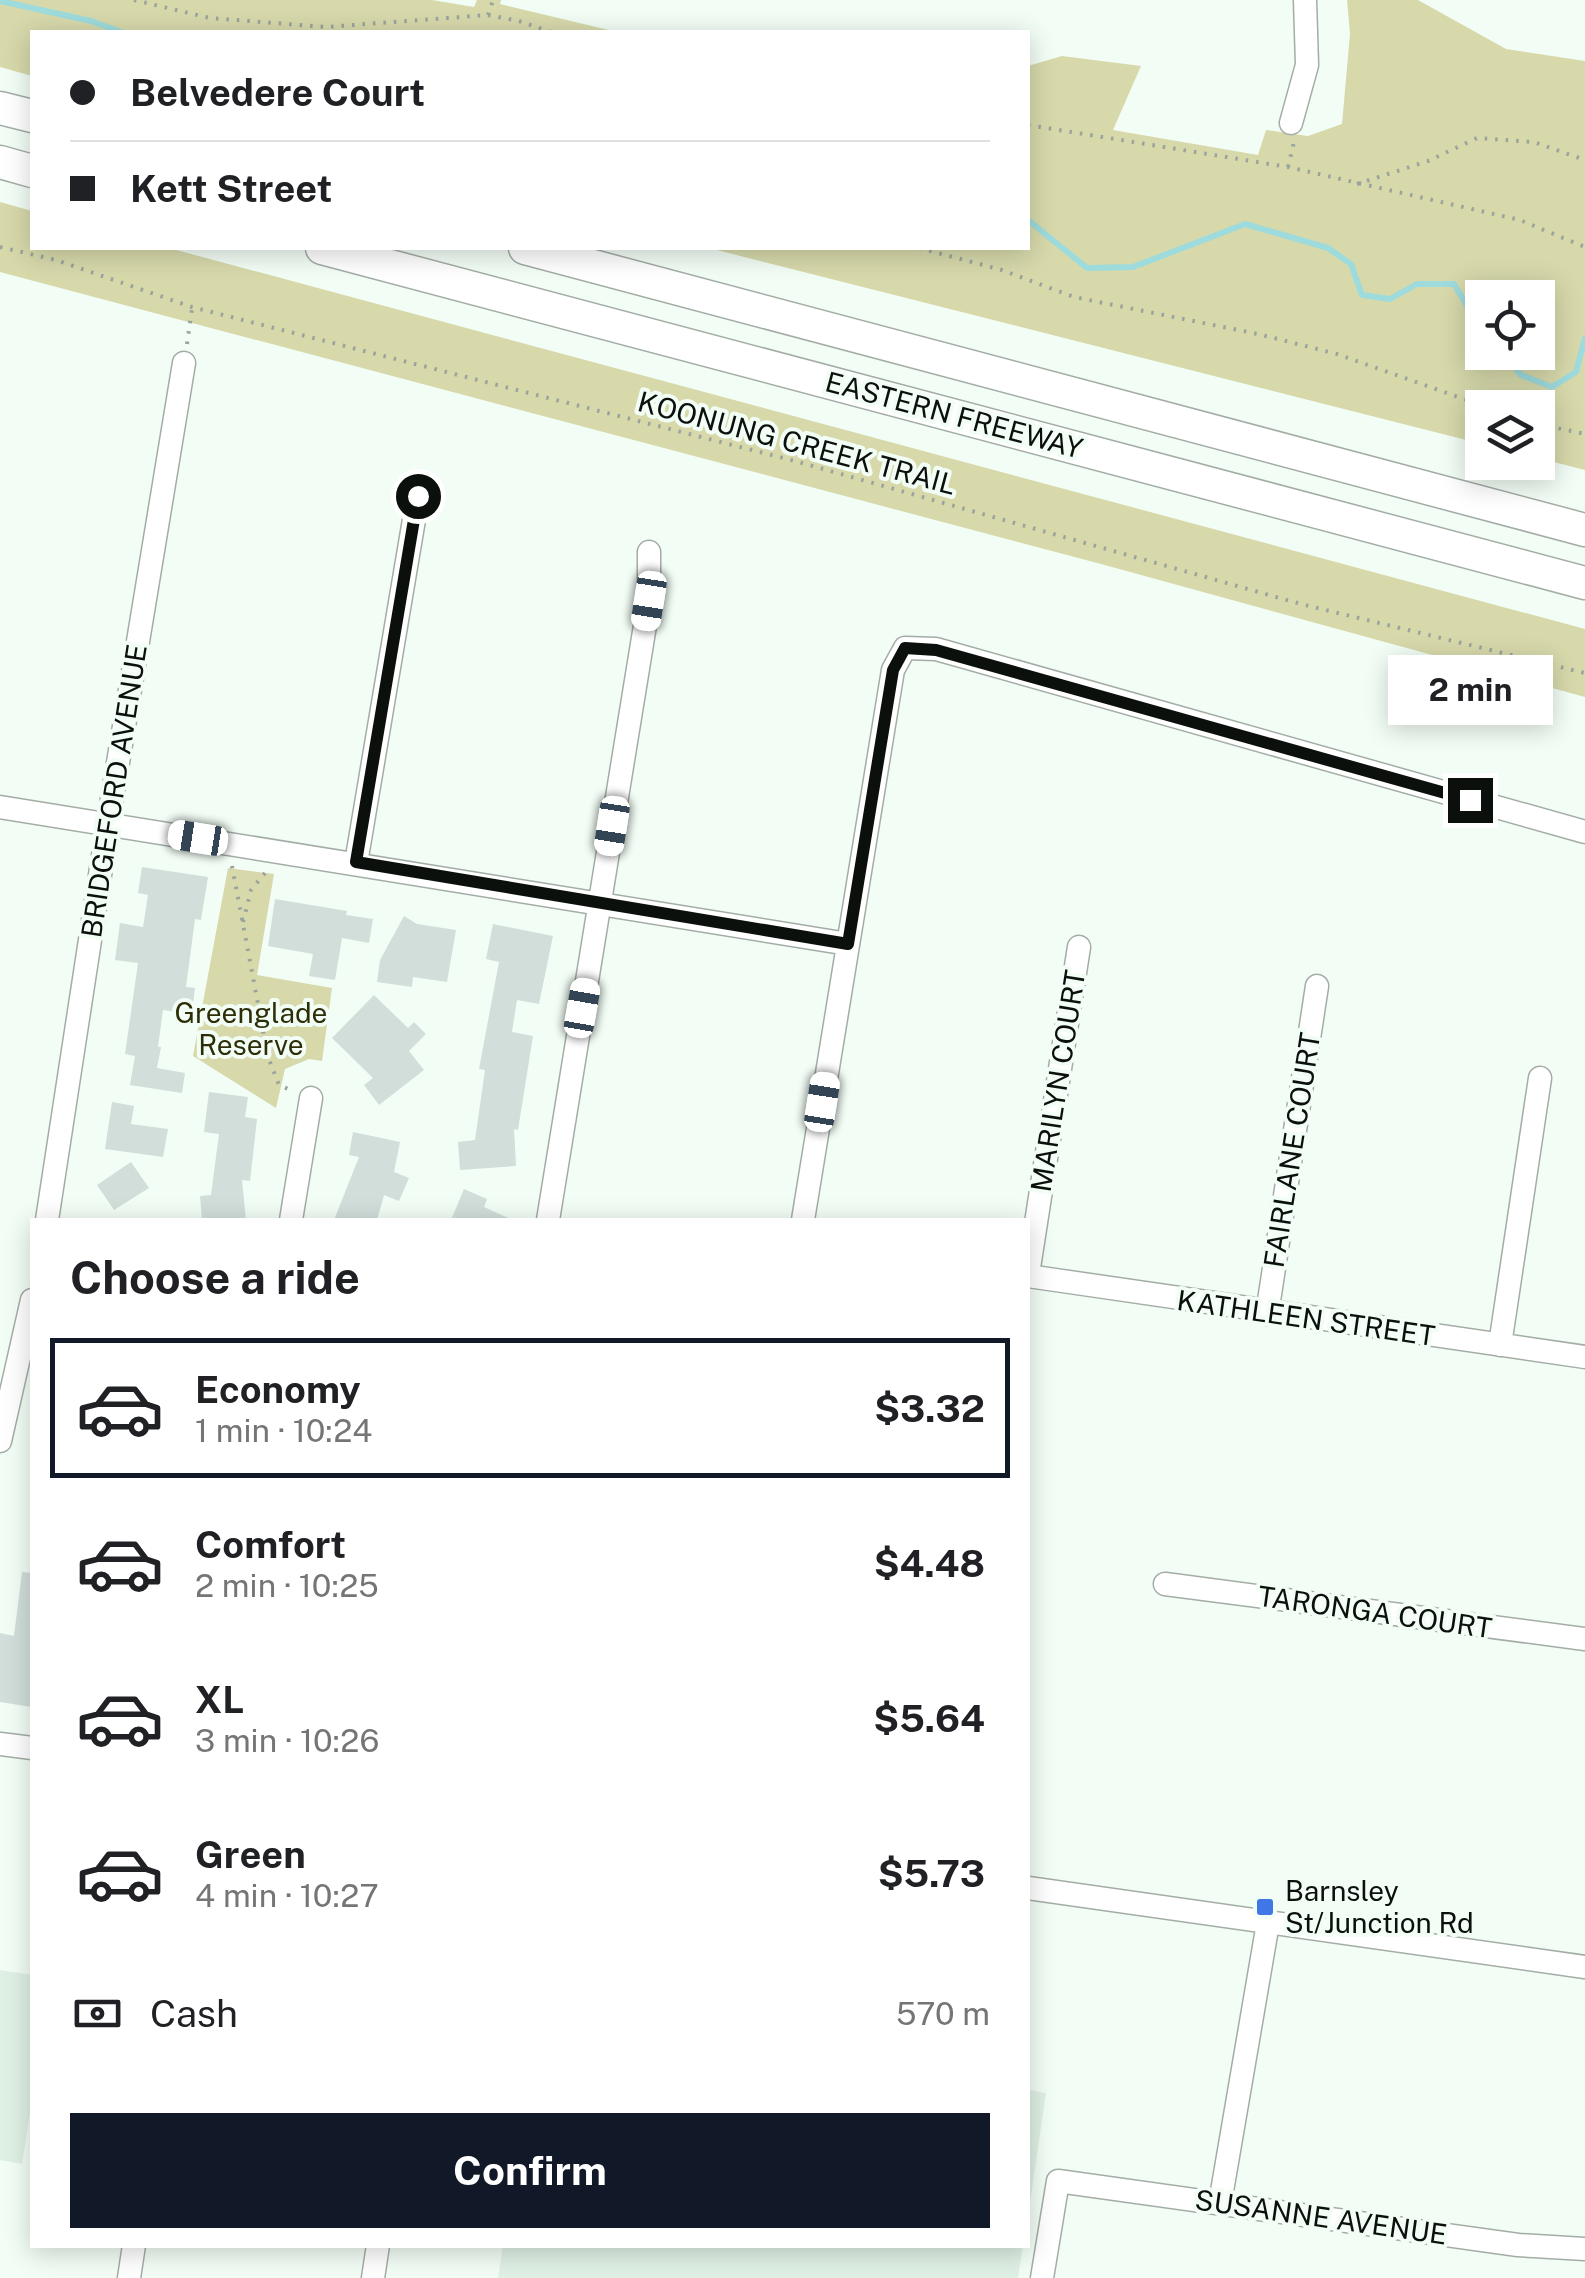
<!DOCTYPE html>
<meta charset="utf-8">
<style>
body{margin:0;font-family:"Public Sans",sans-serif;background:#f6f6f6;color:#202124;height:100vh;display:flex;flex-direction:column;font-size:38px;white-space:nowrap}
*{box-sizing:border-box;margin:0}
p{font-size:32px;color:#757577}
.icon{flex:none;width:55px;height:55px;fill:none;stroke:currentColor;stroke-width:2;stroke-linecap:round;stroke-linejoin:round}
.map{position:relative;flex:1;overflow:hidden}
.sheet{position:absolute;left:30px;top:1218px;width:1000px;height:1030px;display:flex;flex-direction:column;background:#fff;border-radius:0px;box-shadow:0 5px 25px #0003}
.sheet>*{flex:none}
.banner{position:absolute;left:30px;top:30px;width:1000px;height:220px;border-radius:0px;box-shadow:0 5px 25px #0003;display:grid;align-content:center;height:220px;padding:0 40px;background:#fff}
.buttons{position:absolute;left:1465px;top:280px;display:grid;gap:20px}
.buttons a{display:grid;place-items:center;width:90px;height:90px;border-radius:0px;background:#fff;box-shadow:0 5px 25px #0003;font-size:50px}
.end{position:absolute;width:45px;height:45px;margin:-22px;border:12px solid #0c100d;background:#fff;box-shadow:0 0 0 5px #fff}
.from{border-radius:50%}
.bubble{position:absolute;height:70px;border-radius:0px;background:#fff;box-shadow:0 5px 25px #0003;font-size:32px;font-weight:700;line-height:70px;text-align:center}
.car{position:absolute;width:30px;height:60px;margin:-30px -15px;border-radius:12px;box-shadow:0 0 8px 2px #0007;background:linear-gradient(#fff 24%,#345 0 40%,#fff 0 76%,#345 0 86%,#fff 0)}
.banner b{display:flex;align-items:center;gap:35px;height:95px;font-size:38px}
.banner b+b{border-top:2px solid #e0e0e0}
.banner i{width:25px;height:25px;background:#202124}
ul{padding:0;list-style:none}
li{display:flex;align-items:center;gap:30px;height:140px;margin:0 20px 15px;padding:0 20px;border:5px solid transparent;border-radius:0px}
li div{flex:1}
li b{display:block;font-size:38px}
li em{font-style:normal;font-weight:700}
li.active{border-color:#111827}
li>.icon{width:90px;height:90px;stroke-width:1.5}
h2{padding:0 40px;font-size:45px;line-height:120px}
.pay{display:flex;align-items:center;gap:25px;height:110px;padding:0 40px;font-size:38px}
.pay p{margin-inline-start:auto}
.cta{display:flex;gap:20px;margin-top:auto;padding:20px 40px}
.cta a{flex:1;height:115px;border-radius:0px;background:#111827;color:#fff;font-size:40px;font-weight:700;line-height:115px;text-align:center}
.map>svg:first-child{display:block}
.built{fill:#dff0e4}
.green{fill:#d7d9ab;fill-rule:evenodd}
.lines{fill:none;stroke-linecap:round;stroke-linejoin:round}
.stream{stroke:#9edbdc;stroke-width:6}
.building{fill:#d1deda}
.minor-casing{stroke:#a3ada5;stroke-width:25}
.highway-casing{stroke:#a3ada5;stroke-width:35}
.path{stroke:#9aa39c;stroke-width:4;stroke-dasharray:2.5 8;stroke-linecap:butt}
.minor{stroke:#fff;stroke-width:22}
.highway{stroke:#fff;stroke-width:32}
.route{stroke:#0c100d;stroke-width:12}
.poi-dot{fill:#4176e6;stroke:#f2fdf5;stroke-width:4}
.labels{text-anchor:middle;stroke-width:8;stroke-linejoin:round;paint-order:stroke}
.street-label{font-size:28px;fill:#0c100d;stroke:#f2fdf5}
.park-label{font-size:28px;fill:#2d2d08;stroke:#f2fdf5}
.poi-label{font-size:28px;fill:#0c100d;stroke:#f2fdf5;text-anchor:start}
</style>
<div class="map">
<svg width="1585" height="2278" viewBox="0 0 1585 2278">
<rect width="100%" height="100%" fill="#f2fdf5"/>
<path class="built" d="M0,1970l32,5v125l-10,64 -22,-4z
M1028,2090l18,3 -18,123z
M503,2245h520l-5,33h-520z"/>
<path class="green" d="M0,0h432l42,7 3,-7h24l-1,4 117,28h-585v44l-32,-9z
M1347,0h71l88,49 79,12v409l-47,-12v-50h-56v36l-773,-196h319v-182l34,-10 79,10 -28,64 145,25 8,-25 42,6 34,-12 8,-90zM1482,298h56v54h-56z
M0,202l32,9v37h137l1416,381v68l-484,-133 -1101,-292z
M228,868l46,6 -17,101 75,13 -10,73 -13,-2 -24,10 -9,39 -83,-52z"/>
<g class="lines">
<path class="stream" d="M0,1l91,20 30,11
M1028,220l59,48 46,-1 112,-43 83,24 23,16 11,31 28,4 27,-15h37l28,47
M1501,352l20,23 31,12 24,-15 9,-34"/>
</g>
<path class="building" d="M142,867l66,10 -7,43 -6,-1 -9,68 9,1 -3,26 -29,-4 -5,37h3l-4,21 28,5 -3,20 -52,-8 5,-29 -10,-2 13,-91 -23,-3 5,-37 23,4 5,-32 -10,-2z
M275,899l72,12 -1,4 27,4 -4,24 -27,-5 -7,42 -26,-4 4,-22 -45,-8z
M404,916l13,8 39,6 -9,52 -34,-5 -1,10 -35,-5 3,-22z
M493,924l60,12 -14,68 -22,-4 -5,32 21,4 -15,94 -4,-1 2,37 -56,4 -2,-28 17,-2 10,-70 -6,-1 20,-107 -13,-3z
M374,995l34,33 6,-6 12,12 -17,17 15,19 -45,35 -15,-20 9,-7 -41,-40z
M209,1092l39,5 -3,20 12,2 -7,62 -8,-1 4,40h-44l-2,-24 11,-1 8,-61 -15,-2z
M112,1102l22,4 -3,18 37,5 -5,28 -58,-8z
M353,1132l47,10 -6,30 15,6 -10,23 -15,-6 -7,25h-43l25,-63 -10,-2z
M131,1162l18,26 -35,22 -17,-25z
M464,1189l23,10 -3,8 29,13h-62z
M22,1572l10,1v134l-32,-5v-69l14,3z"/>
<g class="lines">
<defs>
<path id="minor" d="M1291,123l16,-58 -2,-65
M0,807l848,137
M356,863l62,-367
M47,1220l61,-397 76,-460
M291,1220l20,-122
M548,1220l101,-619v-49
M803,1220l90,-550 12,-22 31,1 649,183
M1028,1274l51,-327
M1028,1276l557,81
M1267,1314l50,-328
M1500,1345l40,-267
M0,1441l32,-141
M1165,1584l420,55
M0,1744l32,4
M1028,1888l557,79
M1220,2203l48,-280
M129,2278l5,-33
M373,2278l5,-33
M1042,2278l16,-97 460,64 67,4"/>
<path id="highway" d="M0,108l32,8
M0,162l32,9
M322,248l1263,335
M525,248l1060,282"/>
</defs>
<use href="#minor" class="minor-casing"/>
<use href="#highway" class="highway-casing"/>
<path class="path" d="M134,0l76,18 116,9 162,-12 31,6 32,11
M488,15l5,-15
M1028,125l260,42 232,53 65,27
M1288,167l6,-25
M1357,184l71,-23 49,-23 57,4 51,18
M0,247l56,13 136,47 603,154 506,143 284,69
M919,248l83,22 72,27 184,37 79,20 152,54
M187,344l5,-35
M1538,424l47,10
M232,866l36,191 11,28 14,6
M243,922l8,-32 14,-17"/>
<use href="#minor" class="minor"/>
<use href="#highway" class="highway"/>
</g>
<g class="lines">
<path class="route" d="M418,496l-62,366 492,82 45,-274 12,-22 31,2 534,150"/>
</g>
<rect class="poi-dot" x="1255" y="1897" width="20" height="20" rx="5"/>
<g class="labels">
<g class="street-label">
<text transform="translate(954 415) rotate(15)" y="10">EASTERN FREEWAY</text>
<text transform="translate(797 443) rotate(15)" y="10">KOONUNG CREEK TRAIL</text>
<text transform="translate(114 791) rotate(-81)" y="10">BRIDGEFORD AVENUE</text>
<text transform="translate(1058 1081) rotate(-81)" y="10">MARILYN COURT</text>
<text transform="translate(1292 1150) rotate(-81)" y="10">FAIRLANE COURT</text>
<text transform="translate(1306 1318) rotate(8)" y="10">KATHLEEN STREET</text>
<text transform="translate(1375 1612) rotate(8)" y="10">TARONGA COURT</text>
<text transform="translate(1321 2217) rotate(8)" y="10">SUSANNE AVENUE</text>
</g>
<g class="park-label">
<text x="251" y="1023">Greenglade<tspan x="251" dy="32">Reserve</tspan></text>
</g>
<g class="poi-label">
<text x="1285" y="1901">Barnsley<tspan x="1285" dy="32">St/Junction Rd</tspan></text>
</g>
</g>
</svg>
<div class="buttons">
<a><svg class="icon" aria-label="locate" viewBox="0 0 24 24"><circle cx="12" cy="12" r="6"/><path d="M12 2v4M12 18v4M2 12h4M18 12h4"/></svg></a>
<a><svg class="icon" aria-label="layers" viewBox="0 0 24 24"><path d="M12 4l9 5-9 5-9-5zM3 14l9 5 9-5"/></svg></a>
</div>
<i class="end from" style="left:418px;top:496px"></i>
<i class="end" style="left:1470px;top:800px"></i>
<div class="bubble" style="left:1388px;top:655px;width:165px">2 min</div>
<i class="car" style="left:649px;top:601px;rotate:189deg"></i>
<i class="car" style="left:612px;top:826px;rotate:189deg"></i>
<i class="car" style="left:198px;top:838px;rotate:279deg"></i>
<i class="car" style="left:582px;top:1008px;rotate:10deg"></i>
<i class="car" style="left:822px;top:1102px;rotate:9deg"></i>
<div class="banner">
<b><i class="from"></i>Belvedere Court</b>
<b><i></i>Kett Street</b>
</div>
<section class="sheet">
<h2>Choose a ride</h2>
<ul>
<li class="active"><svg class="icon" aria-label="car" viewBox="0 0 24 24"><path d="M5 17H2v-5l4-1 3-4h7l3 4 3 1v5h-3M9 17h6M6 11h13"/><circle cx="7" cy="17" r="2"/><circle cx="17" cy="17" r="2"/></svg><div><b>Economy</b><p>1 min · 10:24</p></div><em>$3.32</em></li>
<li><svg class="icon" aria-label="car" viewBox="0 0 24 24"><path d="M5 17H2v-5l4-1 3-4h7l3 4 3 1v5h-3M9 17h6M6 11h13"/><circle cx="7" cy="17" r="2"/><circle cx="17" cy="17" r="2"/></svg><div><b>Comfort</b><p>2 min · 10:25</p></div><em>$4.48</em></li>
<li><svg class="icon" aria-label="car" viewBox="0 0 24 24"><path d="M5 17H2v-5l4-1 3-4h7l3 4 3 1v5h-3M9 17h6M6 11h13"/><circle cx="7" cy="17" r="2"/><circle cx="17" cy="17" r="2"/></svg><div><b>XL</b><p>3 min · 10:26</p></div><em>$5.64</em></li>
<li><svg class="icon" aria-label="car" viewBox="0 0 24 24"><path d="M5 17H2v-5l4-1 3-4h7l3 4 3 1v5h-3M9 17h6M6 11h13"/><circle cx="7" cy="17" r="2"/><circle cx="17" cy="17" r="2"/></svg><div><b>Green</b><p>4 min · 10:27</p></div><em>$5.73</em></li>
</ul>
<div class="pay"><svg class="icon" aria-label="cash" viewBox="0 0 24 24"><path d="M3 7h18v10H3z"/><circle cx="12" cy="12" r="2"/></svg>Cash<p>570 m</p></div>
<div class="cta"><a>Confirm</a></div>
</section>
</div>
